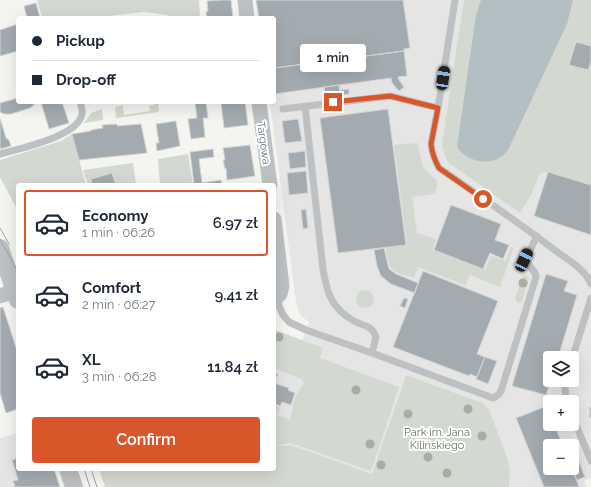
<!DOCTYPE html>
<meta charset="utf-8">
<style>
body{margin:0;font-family:Raleway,sans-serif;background:#f2f2f3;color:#1f2937;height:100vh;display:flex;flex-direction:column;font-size:15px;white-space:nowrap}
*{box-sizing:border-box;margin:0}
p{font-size:13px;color:#747a83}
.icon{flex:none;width:22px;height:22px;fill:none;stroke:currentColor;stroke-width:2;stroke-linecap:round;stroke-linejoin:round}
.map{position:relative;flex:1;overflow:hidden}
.sheet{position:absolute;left:16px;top:183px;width:260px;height:288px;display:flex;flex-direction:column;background:#fff;border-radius:4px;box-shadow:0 4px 16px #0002}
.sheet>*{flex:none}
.top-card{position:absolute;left:16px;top:16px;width:260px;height:88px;border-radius:4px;box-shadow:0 4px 16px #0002;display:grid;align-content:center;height:88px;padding:0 16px;background:#fff}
.fabs{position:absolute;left:543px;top:351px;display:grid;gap:8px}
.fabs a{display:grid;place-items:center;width:36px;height:36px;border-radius:4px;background:#fff;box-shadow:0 4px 16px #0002;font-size:20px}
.end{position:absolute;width:18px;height:18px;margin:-9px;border:5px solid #d9562b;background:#fff;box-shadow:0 0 0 2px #fff}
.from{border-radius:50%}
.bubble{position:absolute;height:28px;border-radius:4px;background:#fff;box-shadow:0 4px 16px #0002;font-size:13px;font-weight:600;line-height:28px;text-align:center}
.car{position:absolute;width:12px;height:24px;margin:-12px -6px;border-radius:5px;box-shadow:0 0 3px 1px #0007;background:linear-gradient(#222 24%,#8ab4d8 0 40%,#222 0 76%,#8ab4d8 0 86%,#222 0)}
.top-card b{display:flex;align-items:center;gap:14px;height:38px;font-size:15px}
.top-card b+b{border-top:1px solid #e0e1e3}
.top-card i{width:10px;height:10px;background:#1f2937}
ul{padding:7px 0 0;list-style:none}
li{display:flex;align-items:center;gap:12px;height:66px;margin:0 8px 6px;padding:0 8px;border:2px solid transparent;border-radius:4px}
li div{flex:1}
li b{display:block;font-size:15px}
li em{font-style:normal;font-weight:600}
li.selected{border-color:#d9562b}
li>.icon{width:36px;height:36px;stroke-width:1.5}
.cta{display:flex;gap:8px;margin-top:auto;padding:8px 16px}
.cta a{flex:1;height:46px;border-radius:4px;background:#d9562b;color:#fff;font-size:16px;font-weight:600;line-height:46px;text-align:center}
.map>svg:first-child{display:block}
.built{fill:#e4e5e4;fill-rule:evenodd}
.green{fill:#d3d9d0}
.water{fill:#b4bfc3}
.building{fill:#a3abb1;stroke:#d5d5d3}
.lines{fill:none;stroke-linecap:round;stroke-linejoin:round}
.service{stroke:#bdc1c4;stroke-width:7}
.minor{stroke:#bdc1c4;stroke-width:15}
.tertiary{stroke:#bdc1c4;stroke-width:18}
.tram{stroke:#9ea4a9;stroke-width:1}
.tree{fill:#a6afa2}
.route{stroke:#d9562b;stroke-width:5}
.labels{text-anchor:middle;stroke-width:4;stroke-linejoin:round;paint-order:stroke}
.street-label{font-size:11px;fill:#647380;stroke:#fff}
.park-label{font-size:11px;fill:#677763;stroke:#fff}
</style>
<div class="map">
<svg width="591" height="487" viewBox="0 0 591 487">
<rect width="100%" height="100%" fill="#f4f4f0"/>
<path class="built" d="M256,0h335v478l-7,3 3,6h-78l1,-16 -3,-14 -18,-48 -6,-6 -77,-28 -34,99 -81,-29 -7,1 -10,-1v-116l28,11 7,-18 -9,-7 -4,-13 -26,-200h4v-84h-15zM550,358h22v22h-22zM550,402h22v22h-22zM550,446h22v22h-22z
M18,433v36h36l6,18h-60v-49z"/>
<path class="green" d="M37,0h162l1,18h-31l-1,-3 -25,-3 -53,6h-48z
M464,0h127v185l-43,-13 -8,1 -9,22 -11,18 -71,-50 -4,-7 -3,-12z
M154,102h4l1,10 -43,6 -1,-11 8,-2 1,10 26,-4 -1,-5 5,-1z
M102,109l1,11 -19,3 7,-10z
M72,134l14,51h-68v26l-18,-34v-17l61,-19z
M418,143l5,24 14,14v7l-2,5 -6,2 -17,2 5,36 19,6 -3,11 52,20 6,-14 15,5 5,-14h3l-14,40 -30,-12 -5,10 -47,-18 -4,11c-22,-7 -25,-5 -28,-30l21,-3 -13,-100z
M188,154l5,31h-33l-2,-26z
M133,163l3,22h-20l-4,-12 -21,6 1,6h-4l-5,-15z
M525,275l3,1 1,2 -7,23 -4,2 -3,-5 8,-22z
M356 299a9 9 0 1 1 18 0a9 9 0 1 1-18 0Z
M274,330l49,18 -3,10 79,29 -28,84 -80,-28 -13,2 -4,-1v-39l6,3 -2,7 12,5 5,-23 9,-14 -3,-4 -27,-11z
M406,375l77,28 6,6 18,48 3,14 -1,16h-404l-6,-18h175v-24l10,1 7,-1 81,29z"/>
<path class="water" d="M481,0h92l-6,24 -59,126c-2,2 -4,5 -7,7 -14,9 -35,4 -44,-10l19,-132z"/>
<path class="building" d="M221,0h10l2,18h-26l-1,-6 2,-1 -1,-10z
M256,0h147l7,48 -6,1v2l-130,17v-50h-15z
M36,3l4,15h-13l-3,-12z
M18,24v27l-18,5v-26z
M576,42l15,4v16l-3,8 -19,-5z
M404,51l3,25 -9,1 1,3 5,7 -5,4 -7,-8 -1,-5 -117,16v-26z
M339,85l1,11 -14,2 -2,-11z
M349,89v5l-9,1v-5z
M18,98v4h19l-7,6 -19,6h-7l-4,-2v-9z
M41,102h21l7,21 -20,6z
M195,102h11l2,16h-5l2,19 -14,2 -3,-20 9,-1z
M221,102h24l3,23 -24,3z
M388,109l18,136 -68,8 -18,-135z
M0,118l6,20 3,2 2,6 -11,3z
M298,119l4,22 -17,2 -3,-22z
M176,121l4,25 -23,5 -1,-8h3l-3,-19z
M117,124v2l24,-2 6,29 -68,7 -7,-26 19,-3v-1l12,-2 -1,-3z
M250,145l5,31 -28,4 -1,-12 -1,1 -2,-9h2l-2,-12z
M213,149l1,8 -15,2 3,24 19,-3 1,5h-28l-4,-33z
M305,151l1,16 -16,2 -2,-16z
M306,171l2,22 -19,2 -2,-22z
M548,172l43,13v50l-57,-19z
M112,173l4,12h-24l-1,-6z
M451,205l50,19 -6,16 14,5 -6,14 -13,-6 -7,16 -49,-19z
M306,209l2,19 -5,1 -2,-19z
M384,248l5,21 7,5 22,9 -3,10 -24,-9 -10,-8 -4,-10 -3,-16z
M423,271l75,30 -21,53 8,3 -8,20 -7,-3 -1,2 -76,-29z
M546,274l22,7 -4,10 13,4 -19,63h-8l1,22 -5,15 -34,-9z
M404,298l4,1 -3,9 -5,-2z
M3,307l15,47v55l-12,4 -6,-20v-85z
M485,357l12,4 -9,23 -12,-5z
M274,372l4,2 -4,8z
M274,383l15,5 -1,2 7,3 -4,12 -9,-3 -2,4 -6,-3z
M547,406l3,7v11h4l9,22h-13v22h22l7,19h-35l-28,-69z
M591,407v11l-2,-1 1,-5 -1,-4z
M572,444l13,33 -8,3 -5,-12v-22h-4z
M18,458v11h36l6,18h-45l-2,-6 5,-1 -6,-20z"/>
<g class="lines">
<path class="service" d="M455,0l-17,108 -7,36c1,9 4,17 8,24 39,27 79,54 117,83 12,9 30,19 35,33
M305,106l18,163c4,24 8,39 31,52 11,6 17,3 22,16l-4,16 121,45 5,-3 3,-4 35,-114 -1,-4 -10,-13 12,-24
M283,109l107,-13 48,12
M0,154c19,-5 79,-18 82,-40 1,-4 -1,-8 -2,-12
M276,299l7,16 6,7 17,8 66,23
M572,359l19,-61
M566,380l-1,9 2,13
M572,415l19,46"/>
<path class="minor" d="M245,0l2,18
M259,102l11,83
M274,219l8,67 -2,8 -6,6
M0,296l18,-6"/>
<path class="tertiary" d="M0,248l18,52
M68,469l6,18"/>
<path class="tram" d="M0,228l9,16
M0,239l18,33
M84,469l6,18
M91,469l6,18"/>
</g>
<g class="tree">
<circle cx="523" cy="283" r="4.5"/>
<circle cx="279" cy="337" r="4.5"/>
<circle cx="356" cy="390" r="4.5"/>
<circle cx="468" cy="409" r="4.5"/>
<circle cx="408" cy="414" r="4.5"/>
<circle cx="482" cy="436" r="4.5"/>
<circle cx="370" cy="444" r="4.5"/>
<circle cx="428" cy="457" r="4.5"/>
<circle cx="381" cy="465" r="4.5"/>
<circle cx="447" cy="473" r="4.5"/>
</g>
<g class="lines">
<path class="route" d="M333,102l57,-6 48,12 -7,36c1,9 4,17 8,24l44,31"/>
</g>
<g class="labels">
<g class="street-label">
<text transform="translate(264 143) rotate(82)" y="4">Targowa</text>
</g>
<g class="park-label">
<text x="437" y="436">Park im. Jana<tspan x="437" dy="13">Kilińskiego</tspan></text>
</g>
</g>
</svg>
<div class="fabs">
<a><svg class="icon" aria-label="layers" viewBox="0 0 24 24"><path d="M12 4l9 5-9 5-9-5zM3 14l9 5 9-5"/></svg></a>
<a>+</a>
<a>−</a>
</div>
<i class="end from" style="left:483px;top:199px"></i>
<i class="end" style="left:333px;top:102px"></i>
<div class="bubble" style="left:300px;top:44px;width:66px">1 min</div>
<i class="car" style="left:443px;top:78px;rotate:9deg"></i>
<i class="car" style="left:524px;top:260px;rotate:25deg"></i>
<div class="top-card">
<b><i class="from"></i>Pickup</b>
<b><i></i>Drop-off</b>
</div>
<section class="sheet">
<ul>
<li class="selected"><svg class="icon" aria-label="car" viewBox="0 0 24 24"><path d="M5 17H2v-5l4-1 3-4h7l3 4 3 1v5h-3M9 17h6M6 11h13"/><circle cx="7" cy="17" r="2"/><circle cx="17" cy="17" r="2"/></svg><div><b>Economy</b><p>1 min · 06:26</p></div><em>6.97 zł</em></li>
<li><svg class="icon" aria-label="car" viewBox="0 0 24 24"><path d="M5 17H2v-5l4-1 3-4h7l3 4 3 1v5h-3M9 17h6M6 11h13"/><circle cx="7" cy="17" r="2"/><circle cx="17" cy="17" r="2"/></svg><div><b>Comfort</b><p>2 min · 06:27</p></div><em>9.41 zł</em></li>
<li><svg class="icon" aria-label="car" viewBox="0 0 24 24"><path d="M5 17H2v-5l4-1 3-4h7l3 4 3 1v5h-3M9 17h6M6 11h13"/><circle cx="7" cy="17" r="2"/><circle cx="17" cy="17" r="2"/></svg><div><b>XL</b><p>3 min · 06:28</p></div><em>11.84 zł</em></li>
</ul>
<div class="cta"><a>Confirm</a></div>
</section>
</div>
